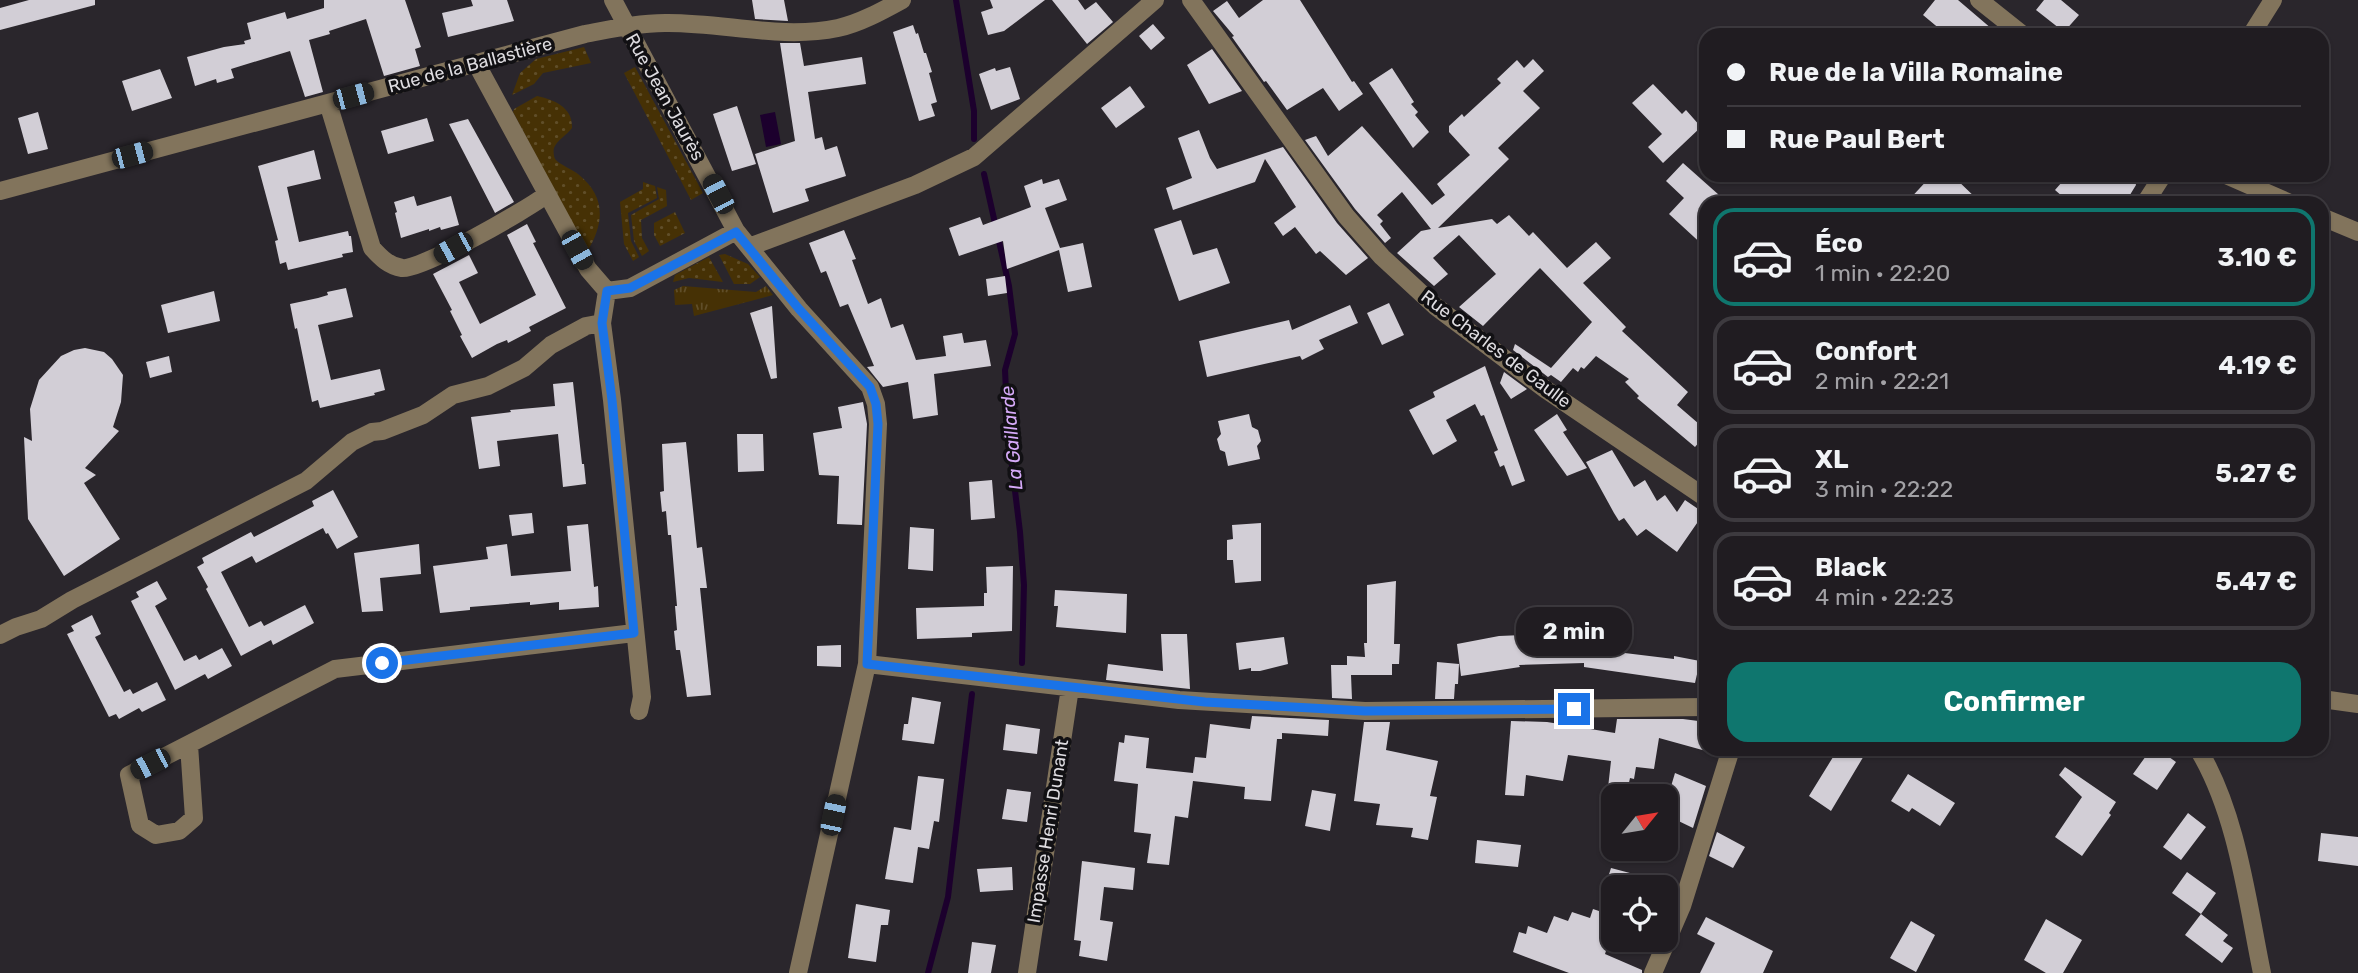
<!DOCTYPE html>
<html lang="fr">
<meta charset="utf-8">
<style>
body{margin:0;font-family:Rubik,sans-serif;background:#2d292e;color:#f1f3f6;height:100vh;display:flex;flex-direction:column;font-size:26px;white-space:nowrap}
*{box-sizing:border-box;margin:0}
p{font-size:23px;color:#a2a1a5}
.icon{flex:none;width:38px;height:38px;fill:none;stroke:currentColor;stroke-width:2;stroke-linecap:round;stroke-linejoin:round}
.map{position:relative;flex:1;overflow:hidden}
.side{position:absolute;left:1699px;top:196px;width:630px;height:560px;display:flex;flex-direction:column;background:#201c21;border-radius:21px;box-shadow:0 2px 5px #0004,0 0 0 2px #3d3a3f}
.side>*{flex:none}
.banner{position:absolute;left:1699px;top:28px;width:630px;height:154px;border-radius:21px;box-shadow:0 2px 5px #0004,0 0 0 2px #3d3a3f;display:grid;align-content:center;height:154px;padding:0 28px;background:#201c21}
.needle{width:46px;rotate:60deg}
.fabs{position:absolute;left:1601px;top:784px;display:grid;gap:14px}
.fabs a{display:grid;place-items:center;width:77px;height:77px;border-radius:14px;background:#201c21;box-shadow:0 2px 5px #0004,0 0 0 2px #3d3a3f;font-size:35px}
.end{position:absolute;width:32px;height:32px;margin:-16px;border:9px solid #1a73e8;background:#fff;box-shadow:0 0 0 4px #fff}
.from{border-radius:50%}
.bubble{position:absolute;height:49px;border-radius:21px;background:#201c21;box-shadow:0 2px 5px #0004,0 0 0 2px #3d3a3f;font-size:23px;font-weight:700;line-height:49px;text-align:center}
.car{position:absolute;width:21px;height:42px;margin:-21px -10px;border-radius:9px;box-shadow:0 0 5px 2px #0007;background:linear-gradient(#222 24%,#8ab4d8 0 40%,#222 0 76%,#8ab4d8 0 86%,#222 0)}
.banner b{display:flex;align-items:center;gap:24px;height:66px;font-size:26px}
.banner b+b{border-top:2px solid #3d3a3f}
.banner i{width:18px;height:18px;background:#f1f3f6}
ul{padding:12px 0 0;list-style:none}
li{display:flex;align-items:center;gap:21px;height:98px;margin:0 14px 10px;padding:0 14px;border:4px solid #3d3a3f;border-radius:21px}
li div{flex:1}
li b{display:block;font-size:26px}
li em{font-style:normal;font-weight:700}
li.current{border-color:#0f766e}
li>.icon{width:63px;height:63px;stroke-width:1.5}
.button{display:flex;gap:14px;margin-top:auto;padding:14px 28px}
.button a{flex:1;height:80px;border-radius:21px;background:#0f766e;color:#fff;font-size:28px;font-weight:700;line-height:80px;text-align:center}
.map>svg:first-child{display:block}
.grass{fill:url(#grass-tufts)}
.garden{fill:url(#garden-dots)}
.water{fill:#1c002d}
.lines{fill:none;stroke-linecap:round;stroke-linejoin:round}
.stream{stroke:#1c002d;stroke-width:6}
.building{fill:#d2ced6}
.minor{stroke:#82745c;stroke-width:18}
.route{stroke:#1a73e8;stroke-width:9}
.labels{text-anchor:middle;stroke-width:7;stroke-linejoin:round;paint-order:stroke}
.street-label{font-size:18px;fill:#dedce0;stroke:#111013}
.water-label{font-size:19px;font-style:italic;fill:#d6aaf9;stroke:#111013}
</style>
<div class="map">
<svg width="2358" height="973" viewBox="0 0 2358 973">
<defs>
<pattern id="grass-tufts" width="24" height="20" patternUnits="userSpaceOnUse" patternTransform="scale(1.75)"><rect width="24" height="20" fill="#463105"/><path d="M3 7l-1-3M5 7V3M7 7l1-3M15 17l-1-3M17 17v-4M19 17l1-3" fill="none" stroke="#604e29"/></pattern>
<pattern id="garden-dots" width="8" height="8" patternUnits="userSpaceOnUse" patternTransform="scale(1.75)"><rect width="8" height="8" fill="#463105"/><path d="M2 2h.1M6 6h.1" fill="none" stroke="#604e29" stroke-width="1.8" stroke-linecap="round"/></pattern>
</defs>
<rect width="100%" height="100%" fill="#2a262c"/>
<path class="grass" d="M683,286l73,6 10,-6 7,9 -79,21 -2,-12 -17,1 -1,-15z"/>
<path class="garden" d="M584,47l7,16 -48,10 -9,11 -22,11 8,-22 16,-14z
M635,67l68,126 -12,7 -67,-127z
M537,96c17,4 36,11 35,32 -5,7 -15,12 -18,20 -1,3 0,9 1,11 5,6 17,10 23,15 29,23 26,50 9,78l-74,-140 1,-3z
M643,182l12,4 2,12 -29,15 3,28 8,16 -6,4 -9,-17 -4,-42 23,-13z
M657,187l9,3 1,16 -26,14 1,18 7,13 -7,5 -8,-15 -3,-26 28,-16z
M675,212l10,21 -25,13 -6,-11v-12z
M725,254l23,10 12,13 -10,7h-16l-15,-29z
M709,257l14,25 -34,-4 -16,4 2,-7z"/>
<path class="water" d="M775,112l6,32 -15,3 -6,-32z"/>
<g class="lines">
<path class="stream" d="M956,0l18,111v28
M984,174l25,112 6,48 -10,36 3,63 12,99 4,53 -2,78
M928,973l20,-76 24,-203"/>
</g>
<path class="building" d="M29,0h66v5l-95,25v-22z
M324,0h81l16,47 -6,2 5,17 -36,10 -18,-57 -37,12 1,3 -21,6 14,52 -18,5 -15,-46 -59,18 3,9 -17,5 -1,-4 -21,7 -8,-29 37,-10 21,-3 -1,-3 7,-2 -4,-16 38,-11 2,7 37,-11z
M471,0h36l7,21 -66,16 -6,-24 31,-7z
M752,0h32l4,21 -33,-2z
M990,0h55l-41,31 -16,4 -7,-23 12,-4z
M1052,0h26l7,10 11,-8 17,20 -26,22z
M1263,0h37l52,82 2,-1 9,13 -24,17 -16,-23 -36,22 -21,-29 -2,1 -32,-45 2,-1 -21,-25 14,-10 12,17z
M1935,0h23l41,35h-52l-24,-20z
M2044,0h17l18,15 -15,17 -28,-22z
M1153,24l12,14 -14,12 -12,-14z
M913,25l3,9 2,-1 6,20h2l6,19 -3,1 8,29 -6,2 4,12 -16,5 -26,-89z
M780,43h20l4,23 58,-9 4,27 -58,8 7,47 7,-2 3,13 12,-4 9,30 -41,13 4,12 -36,12 -18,-59 40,-13z
M1212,49l30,42 -33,13 -22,-39z
M1533,59l11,12 -21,20 17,17 -42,40 11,11 -71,69 54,-9 5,5 12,-9 20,21 4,-4 34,36 29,-26 15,16 -28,25 43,44 -4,4 66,61 -11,13 29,25v4l-11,13 -58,-49 2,-2 -14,-14 4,-3 -33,-23 -12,13 -3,-2 -3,5 -5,-4 -12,14 -10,-7 -3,2 -35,-27 2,-6 36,24 41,-46 -52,-54 -57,58 -24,-19 37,-33 -37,-39 -26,23 15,16 -14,12 -37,-33 24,-22 10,-2 -29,-37 -25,23 6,6 -3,3 11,14 -6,5 -30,-34 -50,-69 11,-4 12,20 34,-30 70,79 13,-10 -8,-11 33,-29 -21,-23v-6l13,-12 2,3 37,-34 -4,-4 20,-19 7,8z
M1010,67l10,32 -29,11 -12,-36 16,-6 1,3z
M1392,68l22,34 -3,2 7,8 -3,3 14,17 -16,16 -44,-65z
M160,69l12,29 -40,13 -10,-30z
M1653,84l29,30 4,-4 15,17 -38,36 -15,-16 14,-13 -30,-31z
M1130,86l15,21 -29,21 -15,-20z
M737,106l19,58 -24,7 -19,-57z
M38,112l10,37 -20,5 -10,-36z
M427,118l7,23 -46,13 -7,-23z
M468,119l46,83 -19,11 -46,-89z
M1199,130l11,28 7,11 66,-22 54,76 31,35 -22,17 -26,-24 -4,3 -21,-27 -12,9 -9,-13 22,-16 -31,-48 -10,23 -82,28 -7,-22 26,-10 -14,-40z
M314,150l7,29 -34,8 12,55 49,-11 1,5h2l2,16 -11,2 1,3 -55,13 -2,-8 -6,2 -5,-23 3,-1 -20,-74z
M1683,163l36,32 -8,8h-5v45l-37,-34 15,-16 -18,-17z
M1932,175h20l29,28h-75z
M2068,175h66l2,10 -11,18h-55l-15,-13z
M1042,179l1,5 16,-5 8,21 -22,8 15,40 23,-5 9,44 -24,5 -9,-42 -52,19 -4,-28 -44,15 -10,-28 31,-11 3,8 48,-18 -7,-21z
M414,196l3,10 34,-10 8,29 -18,5 -1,-3 -11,4v-2l-28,9 -6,-25 2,-1 -3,-10z
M1181,220l12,35 24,-7 13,35 -51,18 -25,-72z
M527,224l9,18 -3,1 33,65 -37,19 2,4 -23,12 -1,-3 -10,4 -25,14 -12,-22 2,-1 -12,-24 2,-1 -19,-36 36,-19 9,18 -19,9 21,42 56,-29 -29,-60z
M844,230l12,29 -4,1 16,44 13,-6 10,30 12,-4 13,36 30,-4 -3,-20 19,-3 2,10 22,-3 5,26 -57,8 4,41 -25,4 -5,-37 -25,5 -16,-20 7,-1 -26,-62 -8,3 -14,-36 -5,2 -12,-30z
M1005,276l2,17 -19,3 -2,-17z
M346,288l7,29 -35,8 13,55 49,-11 5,21 -11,3 1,2 -55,13 -2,-8 -6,2 -15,-74 -2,1 -5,-25 28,-6 10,-3 -1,-3z
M214,291l6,30 -52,12 -7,-28z
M1389,303l15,32 -22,10 -15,-32z
M1350,305l8,18 -39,17 5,9 -22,11 -2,-4 -93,21 -8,-36 90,-21 3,10z
M772,306l5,72 -6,1 -21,-66z
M85,348l19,4 8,7 11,16 -2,27 -8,25 6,4 -34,37 11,7 -12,8 36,56 -56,37 -36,-57 -4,-82 8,4 -2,-32 9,-29 22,-24 13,-6z
M169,356l3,16 -22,6 -4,-16z
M1485,366l40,115 -13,5 -8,-21 -4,2 -6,-15 4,-2 -14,-35 -3,1 -6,-12 -29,16 11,21 -24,14 -24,-45 26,-13 -2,-5z
M1504,372l23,17 -16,10 -11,-16z
M573,382l9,82h2l2,20 -23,3 -5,-53 -61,7 3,25 -21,3 -8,-52 40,-5 -1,-2 45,-4 -2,-22z
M863,402l4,22 -5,101 -25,-1 2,-48 -20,-1 -6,-42 29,-5 -4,-21z
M1249,414l3,13 6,3 3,11 -4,5 3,13 -32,7 -3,-14 -5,-2 -3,-11 4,-5 -3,-13z
M1557,414l10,16 -4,2 24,36 -20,8 -33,-46z
M737,434h26l1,37 -26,1z
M686,442l11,106 5,-1 5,41h-7l11,107 -24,2 -7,-47h-4l-2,-19 3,-1 -2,-24h2l-6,-71h-3l-2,-24 -4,1 -2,-20 4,-1 -2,-47z
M1612,450l22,37 11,-7 12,21 8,-6 12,17 8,-12 19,13 -27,39 -31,-23 -9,7 -13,-18 -5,3 -5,-8 -28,-51z
M992,480l3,38 -24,2 -2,-38z
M333,490l25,47 -21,12 -9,-16 -2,1 -3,-6 -67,35 -4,-7 -31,16 28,55 12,-6 3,5 41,-21 9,18 -41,22 -2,-5 -30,16 -35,-67 2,-2 -11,-20 7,-4 -2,-5 49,-26 3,5 60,-31 -2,-5z
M532,513l2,20 -22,3 -3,-21z
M1261,523v58l-26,2 -2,-23h-6v-20l6,-1 -1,-14z
M588,524l6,63 4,-1 1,21 -40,3v-8l-29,3v-3l-60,5v3l-30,3 -7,-47 55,-7 -2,-12 21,-3 4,32 60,-5 -4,-45z
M910,527l24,2 -1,42 -25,-2z
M419,544l2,30 -41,4 3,33 -21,1 -8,-59z
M1013,566l-1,65 -40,2v4l-55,2 -1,-31 68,-2v-13h3l-1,-26z
M157,581l10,18 -12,7 29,55 12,-6 3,5 23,-12 10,18 -24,13 -3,-5 -30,16 -44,-89 8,-4 -3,-5z
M1396,581l-2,63h6l-1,20h-7v11h-41l1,24 -20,-1 -1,-33h16v-9l18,1 -1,-14h3v-58z
M1055,590l72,4 -1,39 -70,-6 2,-21h-4z
M92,615l9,19 -6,3 29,55 6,-3 3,5 24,-12 9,18 -24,12 -3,-4 -20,11 -3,-5 -7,3 -42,-83 7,-3 -3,-5z
M1562,629l38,2v19l74,9v-3l26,5 -5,22 -111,-16v-4l-65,2 1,2 -59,9 -4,-32 42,-8 24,-1v2h8v4l30,-1z
M1161,634h26l3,55 -84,-9 2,-16 55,7z
M1284,637l4,27 -28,7h-9v-3l-12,2 -3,-27z
M841,645v22l-24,-1v-20z
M1437,662l22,2 -1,20h-3l-1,15h-19z
M912,697l29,5 -7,42 -32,-4 2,-16h4z
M1252,716l77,4 -1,16 -46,-3v6h-5l-6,62 -27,-2 1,-12 -52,-6 -5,37 -13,-2 -6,49 -22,-2 4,-29 -17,-2 4,-48 -24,-3 5,-39 5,1 1,-8 24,3 -3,30 47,5 2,-16 11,1 4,-34 40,5z
M1617,719h66l23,3v29l-47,-13 -5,31 -18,-2 -2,12 -4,-1 -3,14 -19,-4 3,-27 -43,-6 -5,26 -37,-6 -2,21 -19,-1 6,-74 36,1 68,11z
M1364,722h26l-4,28 52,11 -8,35 7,1 -9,43 -17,-3 2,-9 -37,-3 4,-21 -26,-3z
M1006,724l34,5 -3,25 -34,-4z
M1838,749h30l-37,62 -22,-15z
M2151,749h7l18,13 -19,28 -24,-16z
M2065,767l51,35 -7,11 2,2 -29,41 -27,-19 27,-40 -23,-22z
M1675,773l31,13 -13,42 -27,-13 8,-20 -5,-2z
M1908,774l47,29 -15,23 -28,-18 -3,4 -18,-11z
M918,776l26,3 -5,43 -5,-1 -5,28 -11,-2 -5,36 -28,-4 9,-52 17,3z
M1007,789l24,3 -4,30 -25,-3z
M1312,790l24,4 -6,37 -25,-5z
M2188,813l18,14 -25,33 -18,-13z
M1717,832l28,15 -12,21 -24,-12z
M2321,833l37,4v29l-40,-5z
M1477,840l44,5 -3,22 -43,-4z
M1082,861l53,7 -2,22 -29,-3 -4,33 13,2 -6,39 -28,-5 2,-15 -7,-1z
M1012,867l1,23 -33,2 -3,-23z
M1611,868l53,14 -1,5h-58z
M2187,872l29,21 -15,21 -29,-21z
M856,904l34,6 -2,15h-7l-5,37 -28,-4z
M1593,909l21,7v10l-9,28 37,16v3h-73l-56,-21 6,-20 7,2 2,-8 19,7 7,-17 14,5 4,-9 18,6z
M2201,914l27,21 -5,6 10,7 -11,15 -37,-28z
M1706,917l67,34 -10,22h-63l15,-30 -18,-9z
M2046,919l36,21 -19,33h-17l-22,-13z
M1911,921l24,14 -19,37 -26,-14z
M972,942l24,3 -5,28h-23z"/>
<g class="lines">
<path class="minor" d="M613,0l123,231 63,78 71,78 6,17 2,20 -11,240 -69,309
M1191,0l155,216 36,41 53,49 110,83 161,109
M1979,0l44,35
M2251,35l22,-35
M476,63l112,206 19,22
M328,103l44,145c9,10 17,18 30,20 18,3 126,-59 144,-73
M2226,175l64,28
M0,191l585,-157c27,-5 53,-11 80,-11 58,-1 115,17 173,5 22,-5 44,-17 64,-28
M2145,203l18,-28
M2322,217l36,15
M749,247l166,-62 59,-28 181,-157
M607,291l-5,32 10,77 30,297 -3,14
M607,291l23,-3 106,-57
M0,635l16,-8 25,-8 31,-19 234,-119 46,-39 20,-10 10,-1 41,-16 30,-20 35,-9 36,-18 27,-23 35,-19 16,-3
M867,664l312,36 186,11 341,-4
M2322,699l36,5
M189,745l5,73 -15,13 -23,4 -16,-10 -11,-50 206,-106 299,-36
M2198,749c39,64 49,151 64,224
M1027,973l43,-285
M1653,973l29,-67 49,-157"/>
</g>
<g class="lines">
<path class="route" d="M382,663l252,-30 -22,-233 -10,-77 5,-32 23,-3 106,-56 63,77 71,78 6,17 2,20 -11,240 338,38 160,9 209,-2"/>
</g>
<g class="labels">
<g class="street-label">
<text transform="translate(470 65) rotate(-15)" y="6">Rue de la Ballastière</text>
<text transform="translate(665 97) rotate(61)" y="6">Rue Jean Jaurès</text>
<text transform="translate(1496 349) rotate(37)" y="6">Rue Charles de Gaulle</text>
<text transform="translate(1048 831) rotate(-81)" y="6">Impasse Henri Dunant</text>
</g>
<g class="water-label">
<text transform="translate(1011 438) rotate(-95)" y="7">La Gaillarde</text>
</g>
</g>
</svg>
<div class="fabs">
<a><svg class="needle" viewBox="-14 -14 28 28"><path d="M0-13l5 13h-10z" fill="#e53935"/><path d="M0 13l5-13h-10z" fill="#a2a1a5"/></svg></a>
<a><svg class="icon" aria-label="locate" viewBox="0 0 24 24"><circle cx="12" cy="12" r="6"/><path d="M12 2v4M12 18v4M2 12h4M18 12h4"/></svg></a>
</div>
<i class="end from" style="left:382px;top:663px"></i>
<i class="end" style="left:1574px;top:709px"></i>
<div class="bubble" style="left:1516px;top:607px;width:116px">2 min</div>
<i class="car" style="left:353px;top:96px;rotate:75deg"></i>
<i class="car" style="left:132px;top:155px;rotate:75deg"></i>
<i class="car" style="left:718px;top:194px;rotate:332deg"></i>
<i class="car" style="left:453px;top:248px;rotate:241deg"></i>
<i class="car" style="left:577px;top:250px;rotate:151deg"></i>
<i class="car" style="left:150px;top:764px;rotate:243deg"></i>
<i class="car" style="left:833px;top:815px;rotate:12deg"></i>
<div class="banner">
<b><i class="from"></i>Rue de la Villa Romaine</b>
<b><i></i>Rue Paul Bert</b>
</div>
<section class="side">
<ul>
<li class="current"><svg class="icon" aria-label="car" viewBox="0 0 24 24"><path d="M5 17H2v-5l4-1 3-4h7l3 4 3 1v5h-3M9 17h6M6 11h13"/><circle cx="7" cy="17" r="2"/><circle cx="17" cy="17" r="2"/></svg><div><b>Éco</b><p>1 min · 22:20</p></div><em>3.10 €</em></li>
<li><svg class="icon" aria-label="car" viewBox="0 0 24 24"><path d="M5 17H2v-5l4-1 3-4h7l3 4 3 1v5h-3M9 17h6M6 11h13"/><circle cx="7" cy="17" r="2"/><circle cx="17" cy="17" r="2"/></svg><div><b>Confort</b><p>2 min · 22:21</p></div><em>4.19 €</em></li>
<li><svg class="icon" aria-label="car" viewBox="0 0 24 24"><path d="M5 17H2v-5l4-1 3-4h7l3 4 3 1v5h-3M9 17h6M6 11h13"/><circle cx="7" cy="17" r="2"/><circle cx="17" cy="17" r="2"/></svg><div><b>XL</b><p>3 min · 22:22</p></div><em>5.27 €</em></li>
<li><svg class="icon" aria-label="car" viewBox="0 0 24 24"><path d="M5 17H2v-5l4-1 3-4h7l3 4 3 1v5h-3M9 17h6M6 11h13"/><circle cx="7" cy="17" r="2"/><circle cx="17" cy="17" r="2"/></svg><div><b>Black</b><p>4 min · 22:23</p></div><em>5.47 €</em></li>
</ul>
<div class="button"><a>Confirmer</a></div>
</section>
</div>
